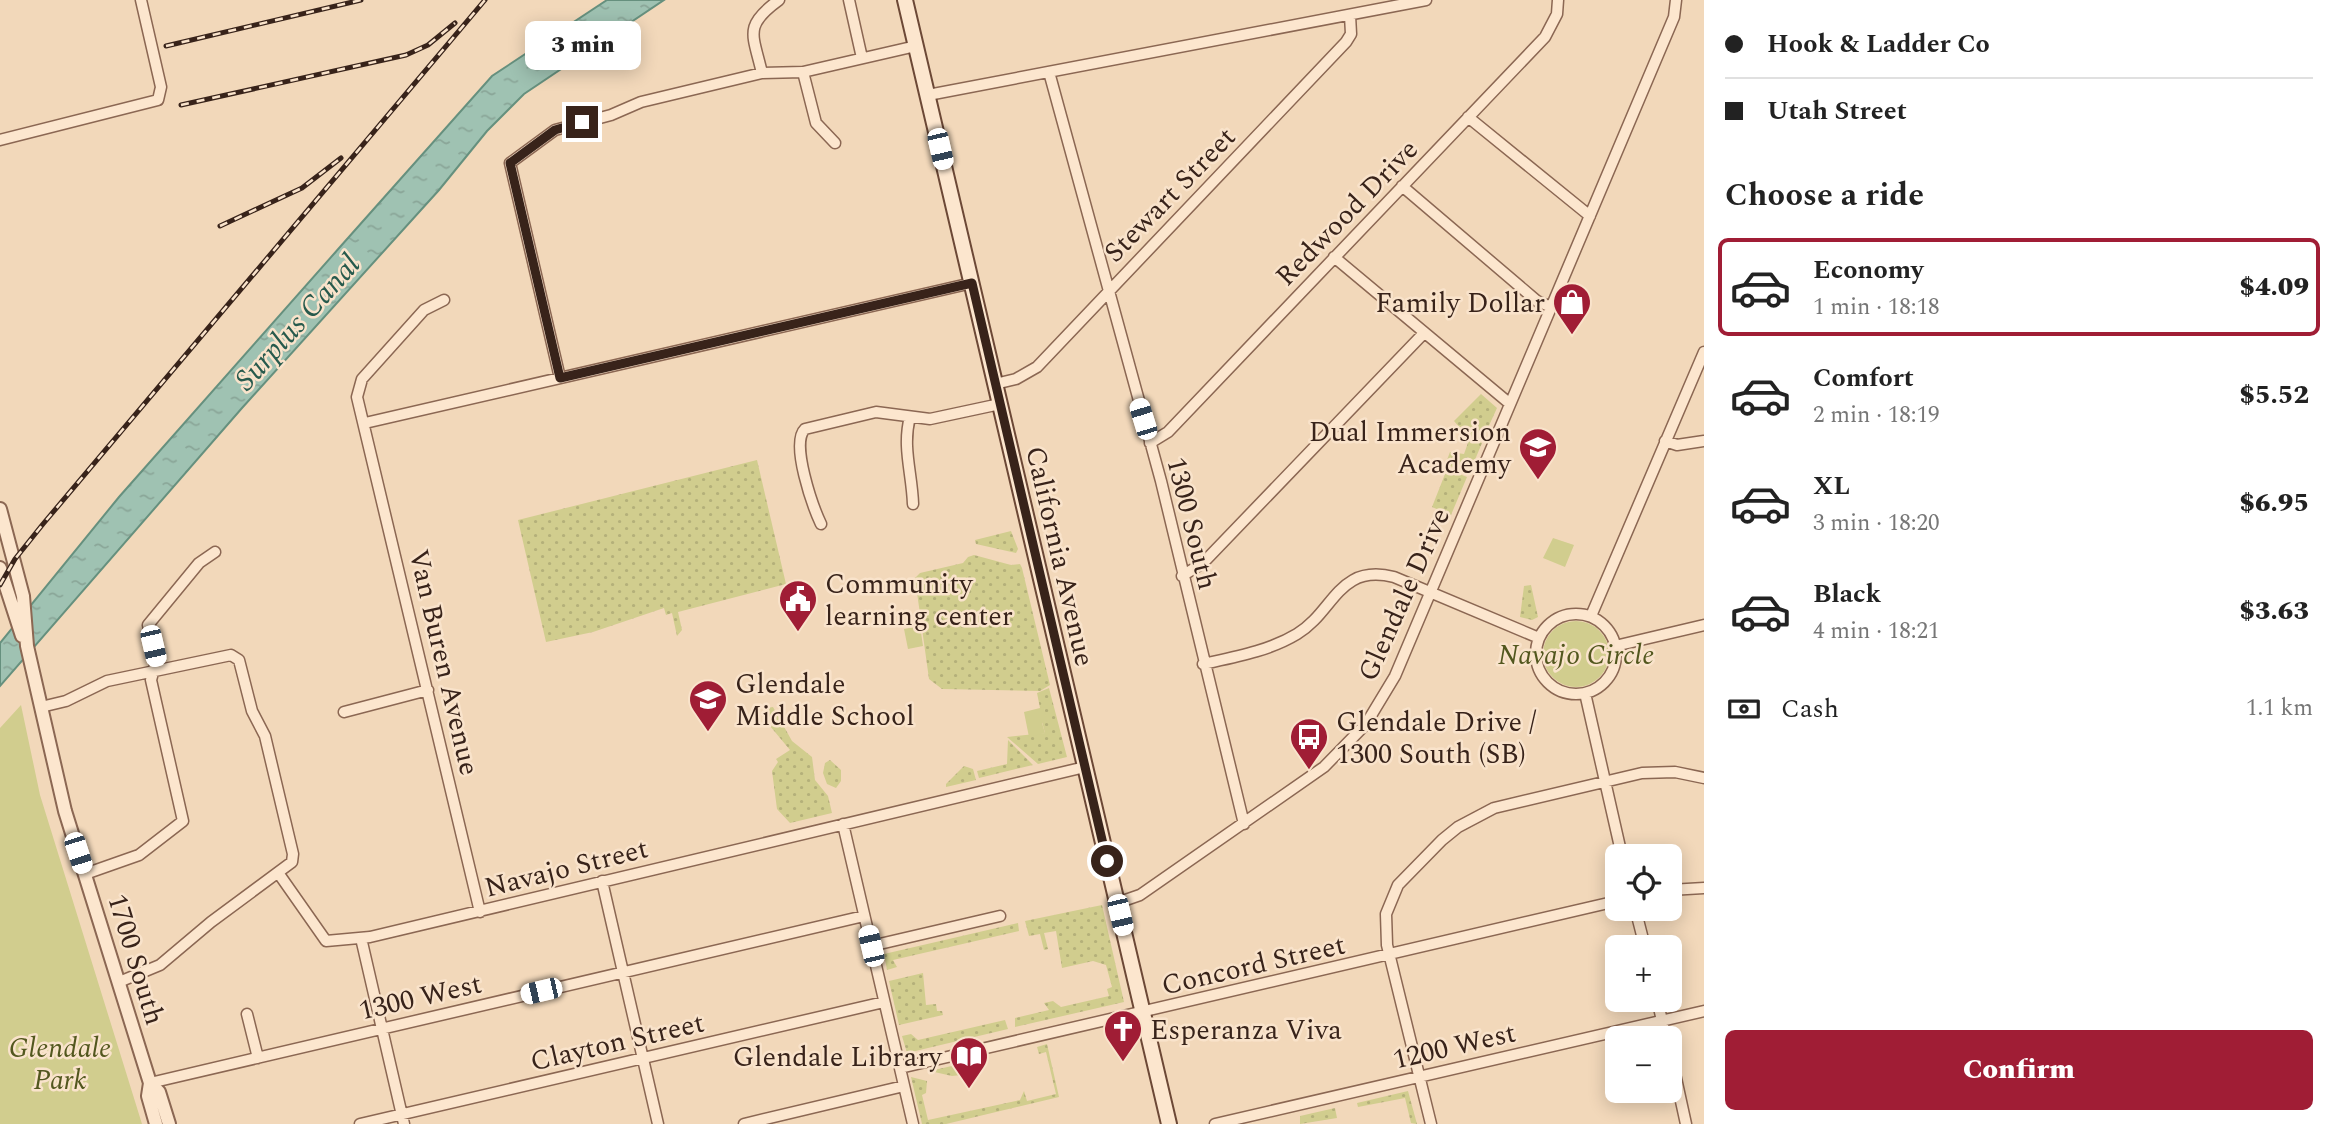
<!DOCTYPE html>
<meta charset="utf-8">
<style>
body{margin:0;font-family:Spectral,serif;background:#f2f2f2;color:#222;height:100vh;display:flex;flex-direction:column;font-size:26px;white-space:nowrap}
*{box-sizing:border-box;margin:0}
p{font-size:23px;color:#767676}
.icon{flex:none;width:38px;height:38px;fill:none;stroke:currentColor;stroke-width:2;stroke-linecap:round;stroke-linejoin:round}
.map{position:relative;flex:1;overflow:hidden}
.details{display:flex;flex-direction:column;background:#fff;width:630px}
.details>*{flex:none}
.guide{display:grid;align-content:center;height:154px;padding:0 21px;background:#fff}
.tools{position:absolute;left:1605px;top:844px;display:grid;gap:14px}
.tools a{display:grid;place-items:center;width:77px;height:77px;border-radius:10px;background:#fff;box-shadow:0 4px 18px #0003;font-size:35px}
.end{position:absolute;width:32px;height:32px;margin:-16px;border:9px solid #38231a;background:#fff;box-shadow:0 0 0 4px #fff}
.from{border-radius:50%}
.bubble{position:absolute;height:49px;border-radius:10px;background:#fff;box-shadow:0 4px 18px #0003;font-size:23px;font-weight:800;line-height:49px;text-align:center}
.car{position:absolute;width:21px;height:42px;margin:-21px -10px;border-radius:9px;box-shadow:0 0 5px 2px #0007;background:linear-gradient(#fff 24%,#345 0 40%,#fff 0 76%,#345 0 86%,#fff 0)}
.guide b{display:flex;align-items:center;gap:24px;height:66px;font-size:26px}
.guide b+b{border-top:2px solid #e0e0e0}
.guide i{width:18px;height:18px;background:#222}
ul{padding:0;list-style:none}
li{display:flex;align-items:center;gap:21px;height:98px;margin:0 14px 10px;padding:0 7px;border:4px solid transparent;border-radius:10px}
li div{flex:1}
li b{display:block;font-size:26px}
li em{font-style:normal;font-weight:800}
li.on{border-color:#a01d35}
li>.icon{width:63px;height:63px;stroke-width:1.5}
h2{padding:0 21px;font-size:32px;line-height:84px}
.pay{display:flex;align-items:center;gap:18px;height:77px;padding:0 21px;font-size:26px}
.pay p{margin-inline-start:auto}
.cta{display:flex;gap:14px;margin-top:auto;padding:14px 21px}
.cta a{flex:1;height:80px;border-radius:10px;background:#a01d35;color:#fff;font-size:28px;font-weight:800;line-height:80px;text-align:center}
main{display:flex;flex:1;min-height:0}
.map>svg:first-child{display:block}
.grass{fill:url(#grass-dots)}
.park{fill:#d1cd8e}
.water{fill:url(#water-ripples);stroke:#66907e;stroke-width:2}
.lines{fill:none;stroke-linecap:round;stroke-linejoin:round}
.minor-casing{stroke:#8b6753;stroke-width:13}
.tertiary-casing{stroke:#8b6753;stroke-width:16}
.secondary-casing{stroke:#6c4836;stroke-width:18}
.minor{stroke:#fce6ce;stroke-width:10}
.tertiary{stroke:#fce6ce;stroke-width:12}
.secondary{stroke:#fce6ce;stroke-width:14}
.rail-casing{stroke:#38231a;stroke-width:5}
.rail{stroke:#f9e3cb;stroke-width:2.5;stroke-dasharray:8;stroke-linecap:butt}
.route{stroke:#38231a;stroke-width:9}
.labels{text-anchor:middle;stroke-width:5;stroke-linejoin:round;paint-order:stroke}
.street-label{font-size:28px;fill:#38231a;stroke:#f9e3cb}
.poi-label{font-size:28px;fill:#38231a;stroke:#f9e3cb;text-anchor:start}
.park-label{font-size:28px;font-style:italic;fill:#52571e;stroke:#f9e3cb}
.water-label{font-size:30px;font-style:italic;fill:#275a4d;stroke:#f9e3cb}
</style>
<main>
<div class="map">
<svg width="1704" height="1124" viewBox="0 0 1704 1124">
<defs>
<pattern id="grass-dots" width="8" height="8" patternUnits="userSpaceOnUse" patternTransform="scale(1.75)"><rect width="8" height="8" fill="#d1cd8e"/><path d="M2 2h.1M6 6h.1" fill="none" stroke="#b4b07a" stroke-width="1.8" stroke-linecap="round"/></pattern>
<pattern id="water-ripples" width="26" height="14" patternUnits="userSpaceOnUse" patternTransform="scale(1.75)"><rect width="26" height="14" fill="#9fc2b2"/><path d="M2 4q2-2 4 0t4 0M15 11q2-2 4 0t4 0" fill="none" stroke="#8aa698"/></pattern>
</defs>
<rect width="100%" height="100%" fill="#f2d8ba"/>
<path class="grass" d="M1481,394l16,14 -15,33 -17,-7 -11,-13z
M1463,435l19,8 -13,31 -19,-8 -3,-6 3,-8 14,2 5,-14z
M757,460l29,124 -108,28 4,18 -5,6 -5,-23 -6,2 -2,-7 -71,24 -47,10 -28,-122z
M1447,469l20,8 -16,38 -19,-8z
M1011,531l7,18 -2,4 -40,-9 -1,-4z
M974,555l37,10 9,-1 2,4 28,117 -10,6 -98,-2 -13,-10 -14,-101 5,-5 43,-10 5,-6z
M1531,585l7,32 -6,3 -12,-3 4,-31z
M1049,688l18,69 -29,7 -31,-27 38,-4 -3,-11 4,-1 -2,-13h-4l-3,-15z
M773,707l19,34 20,16 3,23 13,16 4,17 -42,10 -13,-14 -5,-38 6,-9 -2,-3 14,-9 -20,-24 -4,-18z
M1008,740l25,25 -54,13 -2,-7 30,-7z
M830,760l11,10v11l-5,7 -9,-4 -4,-11 2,-10z
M964,766l9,3 3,11 -30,7v-3z
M1102,905l22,97 -109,25v-9l34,-8 -5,-7 9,-2 8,6 48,-11 -2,-7 5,-2 -6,-22 -13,-4 -31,7 -6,-37 -12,2 4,16 -4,1 -4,-16 -11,2 -4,-15z
M1018,923l1,8 -126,29 4,7 -10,3 -3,-16z
M923,973l3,32 10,-1 1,7h5l1,4 -44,10 -10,-44z
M1005,1020l3,9 -101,24 -5,-17 9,-2 7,6z
M1047,1044l12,53 -113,27h-24l-11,-47 16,4 -1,12 -4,2 6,25 92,-20 4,-9 3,10 29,-7 -10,-42 -7,2 -2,-7z
M969,1062l2,12 -19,2 -22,-5z
M1408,1091l9,33 -6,-1 -6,-25 -47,9 -1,-4z
M1335,1108l2,10 -37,6v-8z"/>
<path class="park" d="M1553,538l21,7 -9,22 -22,-9z
M1543 654a33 33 0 1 1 66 0a33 33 0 1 1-66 0Z
M920,626l3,20 -15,3 -4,-20z
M21,705l19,90 102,329h-142v-396z
M1044,707l3,14 -5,2 3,10 -16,4 -5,-25z"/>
<path class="water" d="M607,0h57l-140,94 -37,37 -48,59 -197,218 -242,278v-43l119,-146 221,-250 152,-171z"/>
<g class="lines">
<defs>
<path id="minor" d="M849,0l13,58
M803,72l13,51 19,20
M1049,72l112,409 83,343
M762,73c-9,-39 -19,-47 17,-73
M928,95l498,-95
M1468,117l122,99
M0,140l158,-40 3,-13 -20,-87
M1402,186l135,115 14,6
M1334,257l175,146
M444,300l-20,10 -62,69 -5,18 123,515
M560,378l-50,-215 45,-33 56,-15 30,-13 121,-29 41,-1 113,-26
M995,384l21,-5 21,-12 309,-325 5,-8 -1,-19
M910,417c-8,30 2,56 3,87
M365,423l607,-140
M1665,441l12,4 27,-4
M1150,443l18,-11 377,-395 12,-23 1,-14
M821,524c-8,-17 -31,-81 -16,-95l71,-17 54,7 70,-15
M1182,576l21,-13 221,-230
M1536 654a40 40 0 1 1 80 0a40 40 0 1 1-80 0Z
M1591,616l113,-264
M1615,646l89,-21
M1203,664c32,-7 66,-13 94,-30 37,-22 41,-71 97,-57l145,61
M1585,693l37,163
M41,707l25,-6 41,-20 124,-26 8,5 13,51 13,25 28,118 -1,8 -81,60 -51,43 -41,17
M344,712l84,-22
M843,824l70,300
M85,874l54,-19 44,-34 -32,-141 5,-18 -8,-37 51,-62 16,-11
M279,874l47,67 44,-4 715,-170
M602,881l56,243
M1670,890l34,-2
M1117,903l23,-8 184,-128 42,-43 29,-48 279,-659 2,-17
M1635,908l10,39
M361,938l43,186
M871,946l129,-30
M1657,999l9,39
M247,1014l11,44
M1670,1051l16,73
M900,1068l717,-167
M150,1083l714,-167
M360,1124l524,-122
M744,1124l160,-38
M1215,1124l489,-113
M1431,1124l-44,-179 -1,-31 12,-29 44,-45 16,-13 36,-19 148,-35 33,-1 29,6"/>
<path id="tertiary" d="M0,509l23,87 4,50 38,165 85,272 9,9 10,32
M0,568l22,68
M150,1083l-2,13 8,28"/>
<path id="secondary" d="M905,0l264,1124"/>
</defs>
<use href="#minor" class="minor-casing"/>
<use href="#tertiary" class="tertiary-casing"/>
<use href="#secondary" class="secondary-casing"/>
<use href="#minor" class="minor"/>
<use href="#tertiary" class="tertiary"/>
<use href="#secondary" class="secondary"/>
<defs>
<path id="rail" d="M166,46l195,-46
M181,105l225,-50 22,-10 27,-22
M220,226l82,-38 39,-30
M0,585l15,-26 28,-35 442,-524"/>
</defs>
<use href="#rail" class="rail-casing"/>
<use href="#rail" class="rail"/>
</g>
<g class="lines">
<path class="route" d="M582,122l-27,8 -45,33 50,215 412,-95 135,578"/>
</g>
<defs>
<symbol id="shop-pin" viewBox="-11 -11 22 30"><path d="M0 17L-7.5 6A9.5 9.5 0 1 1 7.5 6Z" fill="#a01d35" stroke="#f9e3cb"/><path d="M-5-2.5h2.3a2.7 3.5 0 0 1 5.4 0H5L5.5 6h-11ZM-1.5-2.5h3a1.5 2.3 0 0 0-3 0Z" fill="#fff"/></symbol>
<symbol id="school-pin" viewBox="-11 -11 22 30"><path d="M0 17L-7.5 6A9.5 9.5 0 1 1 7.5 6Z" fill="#a01d35" stroke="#f9e3cb"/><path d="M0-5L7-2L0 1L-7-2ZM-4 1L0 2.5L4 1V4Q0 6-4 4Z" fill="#fff"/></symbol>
<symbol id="civic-pin" viewBox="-11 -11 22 30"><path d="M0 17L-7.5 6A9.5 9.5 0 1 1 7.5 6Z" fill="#a01d35" stroke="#f9e3cb"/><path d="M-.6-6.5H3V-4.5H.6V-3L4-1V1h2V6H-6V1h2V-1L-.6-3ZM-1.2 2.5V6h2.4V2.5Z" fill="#fff"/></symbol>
<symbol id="bus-pin" viewBox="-11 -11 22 30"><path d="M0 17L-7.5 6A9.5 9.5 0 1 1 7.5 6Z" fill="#a01d35" stroke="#f9e3cb"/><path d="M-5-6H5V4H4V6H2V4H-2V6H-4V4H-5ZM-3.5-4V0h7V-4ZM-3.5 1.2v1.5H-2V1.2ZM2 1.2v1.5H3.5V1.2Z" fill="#fff"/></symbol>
<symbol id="church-pin" viewBox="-11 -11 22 30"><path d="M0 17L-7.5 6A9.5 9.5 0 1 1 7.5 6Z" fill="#a01d35" stroke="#f9e3cb"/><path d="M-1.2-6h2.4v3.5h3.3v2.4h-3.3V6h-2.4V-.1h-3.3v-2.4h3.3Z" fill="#fff"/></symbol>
<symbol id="library-pin" viewBox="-11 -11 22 30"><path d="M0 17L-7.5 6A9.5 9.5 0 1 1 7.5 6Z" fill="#a01d35" stroke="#f9e3cb"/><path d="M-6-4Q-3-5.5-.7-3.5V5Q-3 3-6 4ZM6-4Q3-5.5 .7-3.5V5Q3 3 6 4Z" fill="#fff"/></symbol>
</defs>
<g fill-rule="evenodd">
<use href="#shop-pin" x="1550" y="280" width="44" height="60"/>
<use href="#school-pin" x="1516" y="425" width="44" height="60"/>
<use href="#civic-pin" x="776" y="577" width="44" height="60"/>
<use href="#school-pin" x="686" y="677" width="44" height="60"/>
<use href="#bus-pin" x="1287" y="715" width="44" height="60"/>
<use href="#church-pin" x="1101" y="1007" width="44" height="60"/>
<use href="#library-pin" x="947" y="1034" width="44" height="60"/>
</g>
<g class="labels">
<g class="street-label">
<text transform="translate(1169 194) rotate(-46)" y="10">Stewart Street</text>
<text transform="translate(1346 212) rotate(-46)" y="10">Redwood Drive</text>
<text transform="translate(1193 523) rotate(76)" y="10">1300 South</text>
<text transform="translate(1061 556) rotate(77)" y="10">California Avenue</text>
<text transform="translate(1403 594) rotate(-66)" y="10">Glendale Drive</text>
<text transform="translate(445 662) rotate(77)" y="10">Van Buren Avenue</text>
<text transform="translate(566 867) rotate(-14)" y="10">Navajo Street</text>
<text transform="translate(137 959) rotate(73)" y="10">1700 South</text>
<text transform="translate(1253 964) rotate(-13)" y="10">Concord Street</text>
<text transform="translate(420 996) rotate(-13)" y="10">1300 West</text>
<text transform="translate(617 1041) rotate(-13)" y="10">Clayton Street</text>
<text transform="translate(1454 1045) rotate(-13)" y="10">1200 West</text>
</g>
<g class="poi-label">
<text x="1545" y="312" text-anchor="end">Family Dollar</text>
<text x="1511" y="441" text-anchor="end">Dual Immersion<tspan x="1511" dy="32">Academy</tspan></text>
<text x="825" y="593">Community<tspan x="825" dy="32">learning center</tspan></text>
<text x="735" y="693">Glendale<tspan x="735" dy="32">Middle School</tspan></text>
<text x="1336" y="731">Glendale Drive /<tspan x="1336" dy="32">1300 South (SB)</tspan></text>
<text x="1150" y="1039">Esperanza Viva</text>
<text x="942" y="1066" text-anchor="end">Glendale Library</text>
</g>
<g class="park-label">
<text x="1576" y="664">Navajo Circle</text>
<text x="60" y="1057">Glendale<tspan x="60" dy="32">Park</tspan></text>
</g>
<g class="water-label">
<text transform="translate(297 322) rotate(-48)" y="10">Surplus Canal</text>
</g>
</g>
</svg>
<div class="tools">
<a><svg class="icon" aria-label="locate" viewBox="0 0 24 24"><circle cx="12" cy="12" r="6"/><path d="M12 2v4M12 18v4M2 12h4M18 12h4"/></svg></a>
<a>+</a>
<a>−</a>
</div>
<i class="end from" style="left:1107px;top:861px"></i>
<i class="end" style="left:582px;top:122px"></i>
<div class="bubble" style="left:525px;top:21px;width:116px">3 min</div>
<i class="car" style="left:940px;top:149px;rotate:167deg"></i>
<i class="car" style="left:1143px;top:419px;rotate:343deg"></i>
<i class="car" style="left:153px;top:646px;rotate:167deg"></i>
<i class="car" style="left:78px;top:853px;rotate:162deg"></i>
<i class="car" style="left:1120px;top:915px;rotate:167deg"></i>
<i class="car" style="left:871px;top:946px;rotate:347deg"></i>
<i class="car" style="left:541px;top:991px;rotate:257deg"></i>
</div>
<section class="details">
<div class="guide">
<b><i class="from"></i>Hook &amp; Ladder Co</b>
<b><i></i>Utah Street</b>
</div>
<h2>Choose a ride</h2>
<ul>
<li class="on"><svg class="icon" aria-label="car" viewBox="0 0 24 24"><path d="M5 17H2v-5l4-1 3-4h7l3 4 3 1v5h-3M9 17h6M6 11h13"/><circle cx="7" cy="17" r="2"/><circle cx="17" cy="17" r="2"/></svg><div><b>Economy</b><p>1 min · 18:18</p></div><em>$4.09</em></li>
<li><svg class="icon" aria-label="car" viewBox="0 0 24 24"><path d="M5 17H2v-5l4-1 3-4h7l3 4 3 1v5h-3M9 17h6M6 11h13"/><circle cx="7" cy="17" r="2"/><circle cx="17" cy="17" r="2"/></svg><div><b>Comfort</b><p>2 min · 18:19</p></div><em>$5.52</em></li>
<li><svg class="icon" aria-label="car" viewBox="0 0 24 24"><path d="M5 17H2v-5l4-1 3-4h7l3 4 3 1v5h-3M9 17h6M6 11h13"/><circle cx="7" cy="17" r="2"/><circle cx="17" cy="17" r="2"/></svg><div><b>XL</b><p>3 min · 18:20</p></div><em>$6.95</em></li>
<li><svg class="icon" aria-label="car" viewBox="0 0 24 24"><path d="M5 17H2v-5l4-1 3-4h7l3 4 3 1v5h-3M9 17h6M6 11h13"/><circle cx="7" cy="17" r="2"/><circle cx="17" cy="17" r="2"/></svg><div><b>Black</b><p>4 min · 18:21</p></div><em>$3.63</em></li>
</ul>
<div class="pay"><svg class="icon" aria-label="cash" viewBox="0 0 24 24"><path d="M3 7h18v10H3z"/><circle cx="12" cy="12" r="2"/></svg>Cash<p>1.1 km</p></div>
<div class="cta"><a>Confirm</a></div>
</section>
</main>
